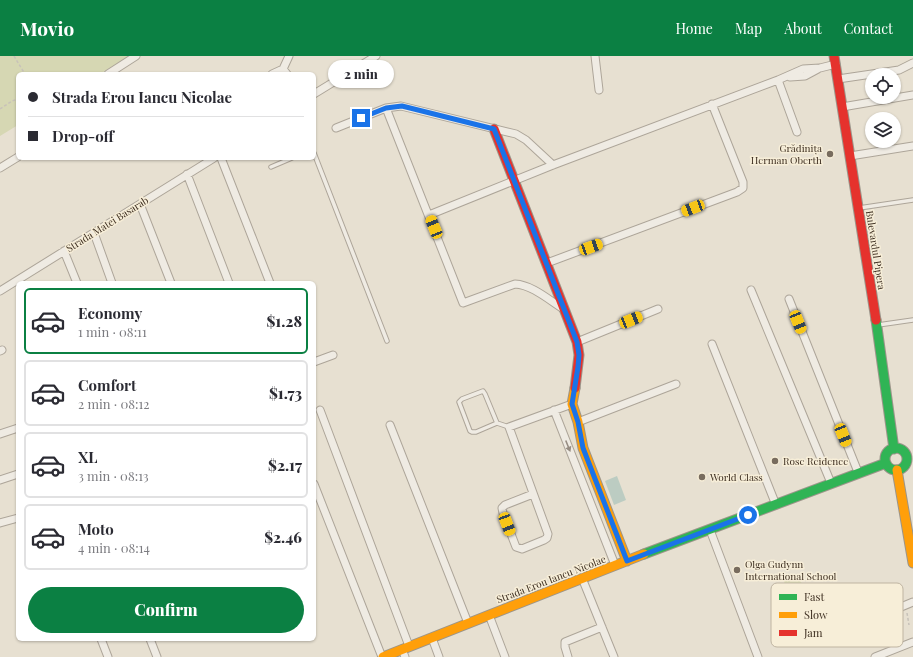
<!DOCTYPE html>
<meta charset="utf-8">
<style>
body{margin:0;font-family:"Playfair Display",serif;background:#f7f7f7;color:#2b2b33;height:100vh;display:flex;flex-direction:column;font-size:15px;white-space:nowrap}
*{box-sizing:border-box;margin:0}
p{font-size:13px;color:#7c7c81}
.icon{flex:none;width:22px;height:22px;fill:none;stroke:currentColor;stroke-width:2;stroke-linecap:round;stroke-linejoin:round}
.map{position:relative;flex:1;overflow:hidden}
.drawer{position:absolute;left:16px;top:225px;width:300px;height:360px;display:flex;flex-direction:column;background:#fff;border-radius:6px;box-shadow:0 1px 3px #0004}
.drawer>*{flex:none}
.banner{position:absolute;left:16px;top:16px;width:300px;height:88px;border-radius:6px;box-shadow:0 1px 3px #0004;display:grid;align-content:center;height:88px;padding:0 12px;background:#fff}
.buttons{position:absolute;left:865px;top:12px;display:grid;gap:8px}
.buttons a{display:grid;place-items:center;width:36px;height:36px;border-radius:50%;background:#fff;box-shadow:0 1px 3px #0004;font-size:20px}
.end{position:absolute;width:18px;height:18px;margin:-9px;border:5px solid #1a73e8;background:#fff;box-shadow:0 0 0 2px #fff}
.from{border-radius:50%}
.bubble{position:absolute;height:28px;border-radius:14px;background:#fff;box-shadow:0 1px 3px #0004;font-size:13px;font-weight:800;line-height:28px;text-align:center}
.car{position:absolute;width:12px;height:24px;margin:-12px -6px;border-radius:5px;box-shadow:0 0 3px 1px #0007;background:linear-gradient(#f5c518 24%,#345 0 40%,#f5c518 0 76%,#345 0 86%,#f5c518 0)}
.banner b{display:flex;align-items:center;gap:14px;height:38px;font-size:15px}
.banner b+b{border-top:1px solid #e1e1e2}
.banner i{width:10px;height:10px;background:#2b2b33}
ul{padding:7px 0 0;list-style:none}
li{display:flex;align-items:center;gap:12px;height:66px;margin:0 8px 6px;padding:0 4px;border:2px solid #e1e1e2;border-radius:6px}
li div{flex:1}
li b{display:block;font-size:15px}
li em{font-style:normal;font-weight:800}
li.active{border-color:#0b8043}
li>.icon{width:36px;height:36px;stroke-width:1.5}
.action{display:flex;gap:8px;margin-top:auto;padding:8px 12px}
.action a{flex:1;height:46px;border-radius:24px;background:#0b8043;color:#fff;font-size:16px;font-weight:800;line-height:46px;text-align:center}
header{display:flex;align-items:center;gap:24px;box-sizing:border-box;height:56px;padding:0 20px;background:#0b8043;color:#fff}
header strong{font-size:19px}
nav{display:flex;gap:22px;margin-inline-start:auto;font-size:14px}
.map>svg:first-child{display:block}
.green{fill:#d6d7b3}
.water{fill:#bcccc2}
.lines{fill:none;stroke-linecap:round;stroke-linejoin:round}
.lane-casing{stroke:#ada599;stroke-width:5.5}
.street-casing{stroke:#ada599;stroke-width:9}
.fast-casing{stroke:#9c958a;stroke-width:11}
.slow-casing{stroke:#9c958a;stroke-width:11}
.jam-casing{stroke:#9c958a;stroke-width:11}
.path{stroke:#c8c2b9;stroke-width:1.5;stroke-dasharray:3 2;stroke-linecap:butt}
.lane{stroke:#efebe3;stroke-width:3.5}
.street{stroke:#efebe3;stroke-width:7}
.fast{stroke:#30b455;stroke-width:9}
.slow{stroke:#ff9f0a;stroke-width:9}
.jam{stroke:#e5322d;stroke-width:9}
.oneway{fill:#968c82}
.route{stroke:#1a73e8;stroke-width:5}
.poi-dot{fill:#786c5e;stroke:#f7eed8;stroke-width:1.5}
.labels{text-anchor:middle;stroke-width:3;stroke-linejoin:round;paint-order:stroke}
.poi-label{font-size:10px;fill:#3d2e20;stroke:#f7eed8;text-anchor:start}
.street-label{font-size:10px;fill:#3d2e20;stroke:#f7eed8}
.key{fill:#f7eed8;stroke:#bfb4a1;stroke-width:1}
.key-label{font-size:11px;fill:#3d2e20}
</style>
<header>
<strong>Movio</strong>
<nav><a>Home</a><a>Map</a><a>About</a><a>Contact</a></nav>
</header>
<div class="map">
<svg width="913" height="601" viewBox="0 0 913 601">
<rect width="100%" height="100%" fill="#e7e0d1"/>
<path class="green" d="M0,0h129l-29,18h-82v51l-18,11z
M798,518l12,31 -15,6 -12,-32z"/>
<path class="water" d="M617,420l9,24 -12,5 -9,-24z"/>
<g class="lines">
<defs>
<path id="lane" d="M314,97l73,188
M271,111l21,-9
M859,152l54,-8
M878,269l35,-5
M497,367l-12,-29 -2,-3 -21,8 -3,3 11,29 2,1h4l21,-9 12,4"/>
<path id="street" d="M595,0l4,34
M283,13l6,-13
M108,18l28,-18
M272,18l11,-5 4,5
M790,21l15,-1 13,-7
M838,23l61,-9 14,-7
M778,24l19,52
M314,38l62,-38
M842,51l71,-12
M386,52l77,195 52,-19c18,1 35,17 50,26
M336,72l50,-20 15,-2 115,28 10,6 27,25
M850,100l63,-10
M221,102l49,125
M0,112l18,-11
M187,118l42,109
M140,148l31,79
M429,159l124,-50 225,-85 25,-11 17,-1 16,-4
M94,177l18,50
M64,195l13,32
M547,207l190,-71 6,-4v-6l-31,-78
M751,234l80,193
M0,235l214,-133
M789,243l69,173
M577,286l81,-33
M712,288l64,161
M0,295l2,-1
M314,306l19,-7
M320,354l89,236
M554,354l61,155
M578,366l98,-38
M390,369l78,198
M0,378l18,-6
M0,424l18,-6
M314,428l68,173
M533,438l-28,11 -3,3 1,5 13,34 6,2 22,-9 3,-2 1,-4 -39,-107 63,-23
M0,467l18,-5
M710,474l48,127
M582,522l32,79
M489,559l16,42
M432,582l7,19
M827,582l86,-36
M101,583l7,18
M150,583l7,18
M402,593l3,8
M568,601l-3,-10v-5l37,-15
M875,601l38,-15"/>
<path id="fast" d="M876,264l18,129
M885 403a11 11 0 1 1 22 0a11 11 0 1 1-22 0Z
M644,498l242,-91"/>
<path id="slow" d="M575,332l-3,16 6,18 5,26 44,113
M897,414l16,93
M383,601l261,-103"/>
<path id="jam" d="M834,0l42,264
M494,73l83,213 2,13 -4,33"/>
</defs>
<use href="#lane" class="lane-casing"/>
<use href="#street" class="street-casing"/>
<use href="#fast" class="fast-casing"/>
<use href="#slow" class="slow-casing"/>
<use href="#jam" class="jam-casing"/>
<path class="path" d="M14,0l11,18
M0,53l12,-8 6,-2
M907,557l2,12"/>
<use href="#lane" class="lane"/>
<use href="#street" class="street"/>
<use href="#fast" class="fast"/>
<use href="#slow" class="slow"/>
<use href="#jam" class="jam"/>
</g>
<defs><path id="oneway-solid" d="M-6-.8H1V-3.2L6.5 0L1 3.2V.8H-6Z"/></defs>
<use class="oneway" href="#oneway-solid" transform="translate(568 390) rotate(68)"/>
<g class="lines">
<path class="route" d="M361,62l25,-10 16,-2 92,23 83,213 2,13 -1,12 -6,37 6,18 5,26 44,113 121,-46"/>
</g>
<g class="poi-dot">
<circle cx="830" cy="98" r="4"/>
<circle cx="775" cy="405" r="4"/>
<circle cx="702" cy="421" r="4"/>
<circle cx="737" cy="514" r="4"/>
</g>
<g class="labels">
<g class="poi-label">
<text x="822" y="96" text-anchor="end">Grădinița<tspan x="822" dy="12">Herman Oberth</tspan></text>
<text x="783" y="409">Rose Reidence</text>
<text x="710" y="425">World Class</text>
<text x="745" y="512">Olga Gudynn<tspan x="745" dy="12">International School</tspan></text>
</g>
<g class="street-label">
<text transform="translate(107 168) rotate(-32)" y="4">Strada Matei Basarab</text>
<text transform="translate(876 194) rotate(81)" y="4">Bulevardul Pipera</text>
<text transform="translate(551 523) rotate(-21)" y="4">Strada Erou Iancu Nicolae</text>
</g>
</g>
<rect x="771" y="527" width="132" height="64" rx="6" class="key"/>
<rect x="779" y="538" width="18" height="6" fill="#30b455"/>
<rect x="779" y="556" width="18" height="6" fill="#ff9f0a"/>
<rect x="779" y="574" width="18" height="6" fill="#e5322d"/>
<g class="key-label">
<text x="804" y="545">Fast</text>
<text x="804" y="563">Slow</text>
<text x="804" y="581">Jam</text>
</g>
</svg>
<div class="buttons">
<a><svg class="icon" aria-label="locate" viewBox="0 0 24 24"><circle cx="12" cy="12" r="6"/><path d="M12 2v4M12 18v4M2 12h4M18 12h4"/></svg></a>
<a><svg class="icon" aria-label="layers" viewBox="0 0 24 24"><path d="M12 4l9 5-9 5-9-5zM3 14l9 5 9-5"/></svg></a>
</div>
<i class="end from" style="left:748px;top:459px"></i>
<i class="end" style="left:361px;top:62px"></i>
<div class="bubble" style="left:328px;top:4px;width:66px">2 min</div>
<i class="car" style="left:693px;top:152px;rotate:249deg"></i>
<i class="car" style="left:434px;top:171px;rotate:338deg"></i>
<i class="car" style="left:591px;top:191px;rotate:70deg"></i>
<i class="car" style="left:631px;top:264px;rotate:68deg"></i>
<i class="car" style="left:798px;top:266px;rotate:158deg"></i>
<i class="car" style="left:843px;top:379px;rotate:158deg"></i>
<i class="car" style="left:507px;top:468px;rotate:159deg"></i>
<div class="banner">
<b><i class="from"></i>Strada Erou Iancu Nicolae</b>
<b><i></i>Drop-off</b>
</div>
<section class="drawer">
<ul>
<li class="active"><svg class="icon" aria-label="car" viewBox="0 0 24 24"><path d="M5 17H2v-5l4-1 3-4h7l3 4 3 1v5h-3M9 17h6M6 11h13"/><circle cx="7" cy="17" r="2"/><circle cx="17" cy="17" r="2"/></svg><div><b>Economy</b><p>1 min · 08:11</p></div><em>$1.28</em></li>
<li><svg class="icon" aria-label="car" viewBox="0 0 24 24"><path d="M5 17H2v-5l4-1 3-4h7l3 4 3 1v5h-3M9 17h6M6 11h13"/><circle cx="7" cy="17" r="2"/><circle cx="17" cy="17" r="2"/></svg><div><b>Comfort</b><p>2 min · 08:12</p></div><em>$1.73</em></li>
<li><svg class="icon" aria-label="car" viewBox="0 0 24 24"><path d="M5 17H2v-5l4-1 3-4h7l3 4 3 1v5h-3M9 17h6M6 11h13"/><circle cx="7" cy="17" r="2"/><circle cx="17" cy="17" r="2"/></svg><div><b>XL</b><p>3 min · 08:13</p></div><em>$2.17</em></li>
<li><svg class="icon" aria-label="car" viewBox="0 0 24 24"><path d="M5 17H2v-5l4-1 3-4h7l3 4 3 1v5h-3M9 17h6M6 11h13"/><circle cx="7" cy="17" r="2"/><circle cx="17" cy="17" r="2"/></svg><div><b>Moto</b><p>4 min · 08:14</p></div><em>$2.46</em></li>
</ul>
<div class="action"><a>Confirm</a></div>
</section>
</div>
